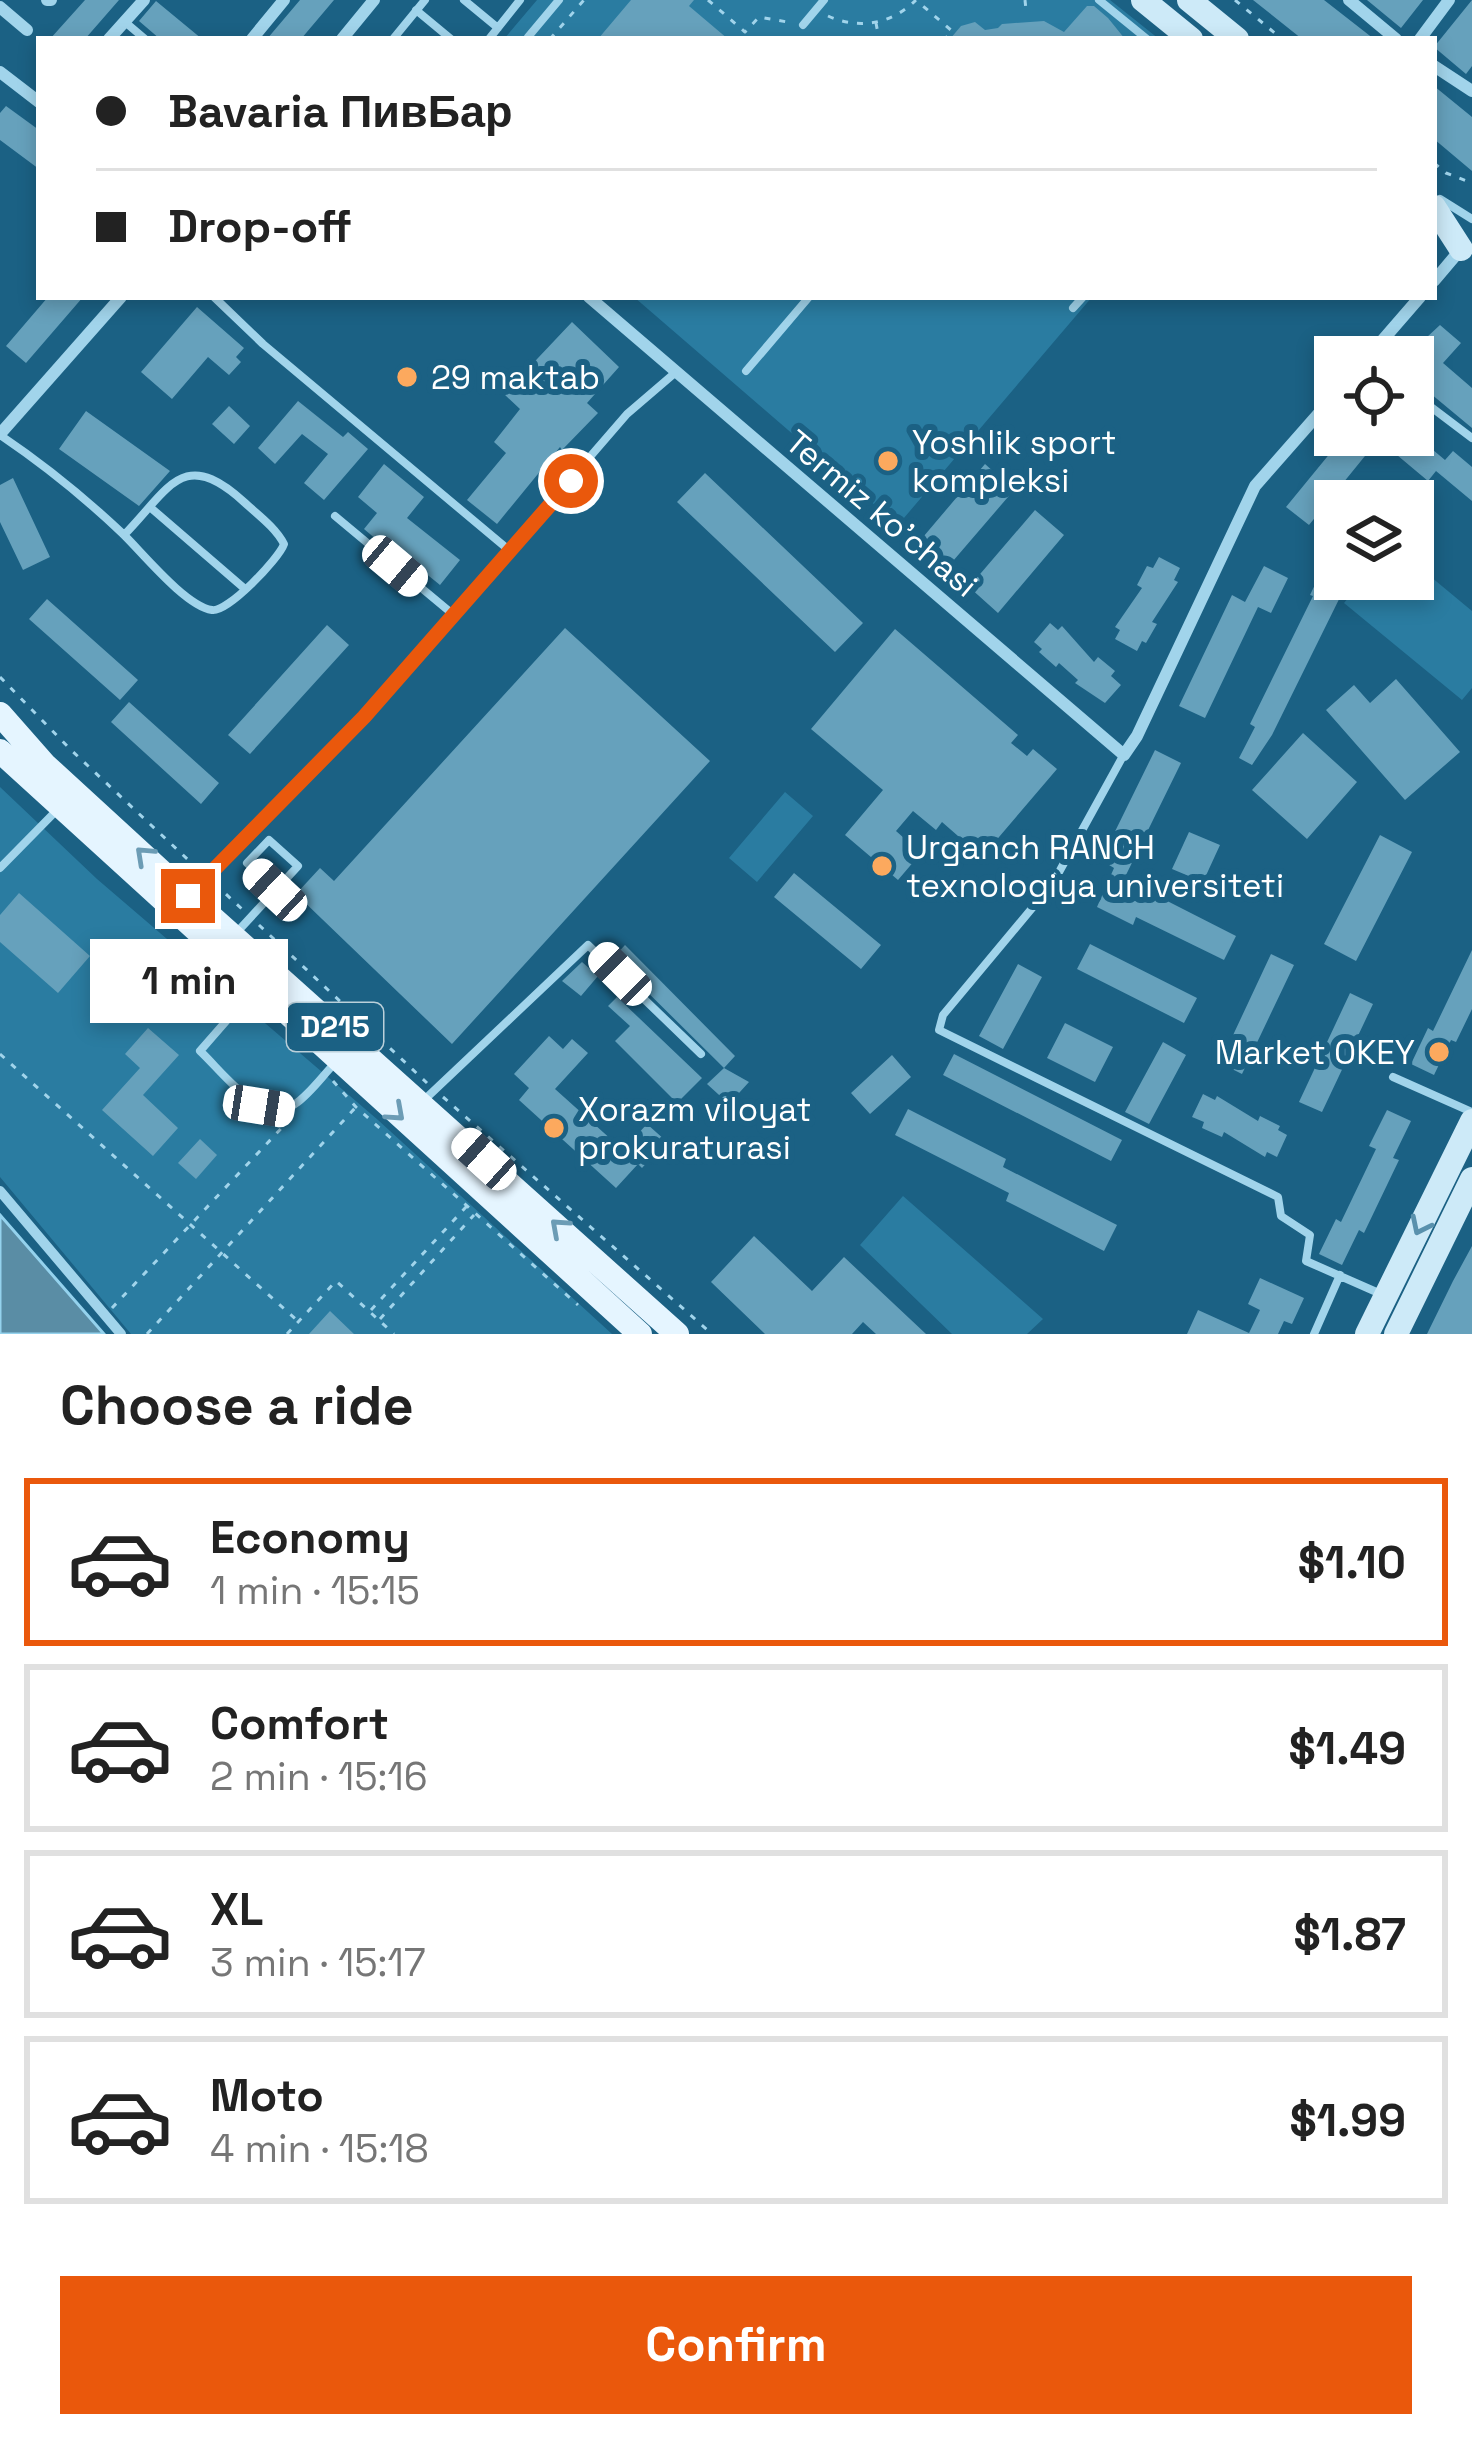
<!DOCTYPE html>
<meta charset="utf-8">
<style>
body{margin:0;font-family:"Space Grotesk",sans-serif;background:#f6f6f6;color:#222;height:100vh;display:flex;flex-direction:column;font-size:45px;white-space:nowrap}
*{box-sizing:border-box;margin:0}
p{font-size:39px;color:#767676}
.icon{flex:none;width:66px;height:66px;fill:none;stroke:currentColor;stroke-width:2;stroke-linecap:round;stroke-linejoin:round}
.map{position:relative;height:1334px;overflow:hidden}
.details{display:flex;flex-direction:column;background:#fff;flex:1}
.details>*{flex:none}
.hud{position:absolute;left:36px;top:36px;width:1401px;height:264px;border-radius:0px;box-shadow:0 6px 18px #0003;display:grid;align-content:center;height:264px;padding:0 60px;background:#fff}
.buttons{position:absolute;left:1314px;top:336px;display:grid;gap:24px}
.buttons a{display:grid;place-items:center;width:120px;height:120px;border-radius:0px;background:#fff;box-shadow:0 6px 18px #0003;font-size:60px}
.end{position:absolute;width:54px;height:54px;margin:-27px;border:15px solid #ea580c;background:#fff;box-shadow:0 0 0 6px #fff}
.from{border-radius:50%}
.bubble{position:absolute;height:84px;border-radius:0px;background:#fff;box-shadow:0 6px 18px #0003;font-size:39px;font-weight:700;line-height:84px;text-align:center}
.car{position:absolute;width:36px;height:72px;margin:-36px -18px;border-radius:15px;box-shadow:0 0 9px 3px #0007;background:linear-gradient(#fff 24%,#345 0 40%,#fff 0 76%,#345 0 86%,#fff 0)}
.hud b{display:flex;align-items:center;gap:42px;height:114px;font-size:45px}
.hud b+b{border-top:3px solid #e0e0e0}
.hud i{width:30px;height:30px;background:#222}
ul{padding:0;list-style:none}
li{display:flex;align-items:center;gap:36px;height:168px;margin:0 24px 18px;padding:0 36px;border:6px solid #e0e0e0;border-radius:0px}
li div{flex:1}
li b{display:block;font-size:45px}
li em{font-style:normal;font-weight:700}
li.active{border-color:#ea580c}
li>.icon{width:108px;height:108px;stroke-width:1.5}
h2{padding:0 60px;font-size:54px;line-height:144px}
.primary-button{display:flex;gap:24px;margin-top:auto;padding:24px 60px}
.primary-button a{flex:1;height:138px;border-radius:0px;background:#ea580c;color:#fff;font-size:48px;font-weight:700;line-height:138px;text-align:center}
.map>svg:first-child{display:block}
.green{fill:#2a7ca1}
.water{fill:#5a8da5;stroke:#94d2ed;stroke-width:3}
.building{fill:#66a1bc}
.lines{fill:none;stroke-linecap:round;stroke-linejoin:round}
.path{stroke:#a1d4eb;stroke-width:3;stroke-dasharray:6 9;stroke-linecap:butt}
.service{stroke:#a1d4eb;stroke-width:8}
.pedestrian{stroke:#a1d4eb;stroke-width:10}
.minor{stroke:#a1d4eb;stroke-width:12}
.secondary{stroke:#cdeaf8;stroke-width:24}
.primary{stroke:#e5f5ff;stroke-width:24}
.oneway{stroke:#6c9cb5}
.oneway2{stroke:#5991ad}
.route{stroke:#ea580c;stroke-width:15}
.poi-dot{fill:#fca95e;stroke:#1b6184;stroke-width:4.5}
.labels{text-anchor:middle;stroke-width:12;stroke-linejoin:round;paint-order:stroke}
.shield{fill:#1b6184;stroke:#bbd0da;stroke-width:3}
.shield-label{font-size:30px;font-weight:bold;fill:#fff}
.poi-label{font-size:33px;fill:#fff;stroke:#1b6184;text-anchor:start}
.street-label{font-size:33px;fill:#fff;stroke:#1b6184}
</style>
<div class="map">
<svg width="1472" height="1334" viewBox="0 0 1472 1334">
<rect width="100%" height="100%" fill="#1b6184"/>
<path class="green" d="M537,0h573l49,39h-655z
M634,297h458l-194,228z
M1413,562l59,49v77l-10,12 -118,-97 20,-24h49z
M0,787l97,92 281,241 234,214h-481l-131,-157z
M785,792l28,24 -56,66 -28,-24z
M903,1196l140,123 -16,15h-75l-92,-89z"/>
<path class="water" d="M0,1215l104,119h-104z"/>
<path class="building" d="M85,0h34l-34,39h-35z
M300,0h34l-33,39h-34z
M631,0h63l-5,6 39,33h-130z
M1253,0h71l50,39h-72z
M1367,0h56l-22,28z
M1472,0v66l-6,8 -32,-27z
M156,1l46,38h-42l-21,-18z
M1087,6h7l14,12 17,21h-175l11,-13 14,-4 10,8 13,-2 4,-4 42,-3 20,11z
M1434,86l38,31v54l-38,-32z
M6,106l33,24v39l-39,-29v-27z
M48,297h35l-57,66 -20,-17z
M197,307l47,41 -8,9 5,5 -12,13 -21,-18 -36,42 -31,-27z
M572,322l47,45 -32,36 11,10 -36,37 -2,-3 -63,77 -30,-24 39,-47 -12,-11 26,-33 -16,-15z
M1440,325l21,18 -18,20 29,25v40l-59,-49v-29z
M298,401l45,36 5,-5 20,17 -44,51 -20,-17 24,-29 -26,-20 -27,30 -17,-16z
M229,406l21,20 -16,18 -22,-20z
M86,411l84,60 -31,35 -80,-57z
M1414,434l31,26 8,-9 19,16v34l-36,-30 -8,10 -31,-26z
M1345,435h37l-73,90 -23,-18z
M384,464l40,33 -17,21 53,42 -20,25 -53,-43 -3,4 -20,-17 13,-16 -19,-16z
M985,464l29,26 -67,78 -29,-25z
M705,473l158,150 -28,29 -158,-150z
M13,478l37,79 -27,13 -23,-48v-37z
M1035,510l29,25 -66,78 -29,-26z
M1335,543v36h14l-77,156 -20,30 -13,-7 16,-31 -5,-3 63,-128 -3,-1z
M1159,557l21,11 -6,12 4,2 -26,40 5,2 -11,19 -4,-2 -5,10 -22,-12 5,-9 -5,-3 27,-39 -5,-3 10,-19 6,2z
M1264,566l24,12 -17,35 -13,-6 -53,111 -26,-12 53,-111 13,7z
M47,599l91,81 -18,20 -91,-81z
M1050,623l8,7 4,-4 32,36 4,-5 17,14 -4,5 10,9 -16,18 -30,-20 3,-3 -19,-17 -3,4 -17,-15 3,-3 -8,-7z
M327,625l22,20 -99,109 -22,-19z
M565,628l145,133 -258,283 -156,-150 24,-26 14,13z
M895,629l123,106 -7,8 16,13 6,-7 24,20 -81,95 -24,-20 6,-8 -16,-14 -6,8 -23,-19 -17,20 25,22 -23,27 -53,-45 38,-45 -72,-61z
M1396,679l64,73 -55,48 -79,-90 28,-25 16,18z
M129,702l90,81 -18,21 -90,-82z
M1303,733l54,49 -50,57 -55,-49z
M1155,750l26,13 -57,116 112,57 -12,24 -88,-43 -3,8 -36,-18 17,-39 -13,-8z
M1189,832l31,13 -17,37 -31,-13z
M1380,835l32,17 -56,109 -32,-17z
M794,873l87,72 -20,24 -87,-72z
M19,893l71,63 -32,37 -58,-51v-27z
M1090,944l107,54 -13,25 -107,-54z
M625,945l110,111 -11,12 -111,-110z
M1472,950v59l-16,33 -5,-2 -17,35 -23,-11 17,-36 5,3z
M1271,954l23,11 -52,109 -22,-11z
M582,962l16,14 -17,20 -19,-15z
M1018,964l24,13 -39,72 -24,-13z
M1350,993l23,11 -51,108 -23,-10z
M617,997l85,81 -25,25 -62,-62 15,-15 -22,-20z
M1065,1023l48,24 -18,35 -48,-24z
M148,1028l31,27 -36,40 35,33 -25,28 -51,-46 38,-42 -15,-14z
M549,1036l14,13 9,-10 16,14 -33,36 68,61 24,-26 19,17 -24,27 -4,-4 -22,24 -97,-88 10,-12 -15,-14z
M1163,1042l23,13 -37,69 -24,-12z
M954,1054l168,86 -11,21 -168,-86z
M892,1055l19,22 -41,37 -19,-21z
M724,1068l25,14 -20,22 -22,-20z
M1203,1094l12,6 2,-4 41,25 2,-5 20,10 -2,4 9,5 -10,22 -10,-5 -2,5 -41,-25 -2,5 -20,-9 2,-6 -12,-5z
M908,1109l98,50 -3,8 114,58 -13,26 -98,-50 3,-8 -114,-58z
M1387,1110l24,11 -18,37 6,2 -35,73 -5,-3 -17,35 -23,-11 17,-35 5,3 35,-73 -7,-3z
M200,1139l17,16 -21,24 -18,-16z
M754,1236l58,55 32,-34 82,77h-50l-13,-12 -11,12h-87l-54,-52z
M1472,1246v88h-45l26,-53z
M1260,1278l44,20 -12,26 -8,-3 -6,13h-91l11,-24 51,23 11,-23 -12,-6z
M330,1311l24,23h-45z"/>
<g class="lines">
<path class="path" d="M708,0l37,32 14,-15 34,6
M1025,0l1,10
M1235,0l47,39
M828,16c31,14 64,8 88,-16l36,31 -7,8
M876,23l3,16
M550,39l34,-39
M1434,163l12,10 26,10
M0,677l71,73 128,120
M215,884l28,26
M259,925l168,158
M0,1054l299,268
M333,1081l23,26 222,198
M443,1097l269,237
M112,1308l179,-190
M371,1310l95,-103
M380,1319l94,-104
M147,1334l209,-227
M287,1334l49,-53 58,53"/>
<path class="service" d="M464,0l34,28
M1099,0l48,39
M416,10l35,29
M125,22l20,17
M803,25l21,-25
M393,39l32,-39
M489,39l31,-39
M531,39l-3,-2 31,-37
M1440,199l32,20
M214,297l49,47 247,207
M1073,308l10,-11
M746,371l63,-74
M1427,404l45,34
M0,435c43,29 84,62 122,98 20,19 63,73 90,77 15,3 67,-51 72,-66 -9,-17 -26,-29 -40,-42 -61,-56 -75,-13 -120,33
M151,508l94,81
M335,516l120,100
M1123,756l-70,127 -110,132 -4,15 339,167 3,19 29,19 -4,26 75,33
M0,868l58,-59
M189,895l176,-178 262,-303 49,-42
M238,931l60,-65 -29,-26 -22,23 28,26
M255,988l-55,63c23,21 60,75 95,53 15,-10 28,-29 41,-42
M1393,1077l79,35
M422,1102l166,-157 113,109
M1314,1334l26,-59"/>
<path class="pedestrian" d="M0,1191l121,143"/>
<path class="minor" d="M47,0h4
M1349,0l47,39
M0,7l27,23
M109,39l35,-39
M252,39l32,-39
M342,39l32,-39
M1420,39l29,-39
M1434,66l38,25
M0,72l39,30
M1434,281l27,-32
M589,297l535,458 13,-19 118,-250 80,-91
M1368,357l52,-60
M0,434l121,-137"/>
<path class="secondary" d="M1143,0l48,39
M1189,0l48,39
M1434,207l27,42
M1367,1334l105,-213
M1396,1334l76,-155"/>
<path class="primary" d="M0,714l44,50 144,132 489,438
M0,751l640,583"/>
</g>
<defs><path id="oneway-chevron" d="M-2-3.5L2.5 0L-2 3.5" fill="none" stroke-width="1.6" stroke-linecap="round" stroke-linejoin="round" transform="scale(3)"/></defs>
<g class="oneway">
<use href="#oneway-chevron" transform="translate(144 855) rotate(-137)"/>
<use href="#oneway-chevron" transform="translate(396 1113) rotate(42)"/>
<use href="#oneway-chevron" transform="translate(559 1227) rotate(-138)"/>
</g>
<use class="oneway2" href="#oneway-chevron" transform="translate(1420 1226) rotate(116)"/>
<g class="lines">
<path class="route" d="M188,896l176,-179 207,-236"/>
</g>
<g class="poi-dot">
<circle cx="407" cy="377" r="12"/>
<circle cx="888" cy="461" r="12"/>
<circle cx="882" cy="866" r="12"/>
<circle cx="1439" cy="1052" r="12"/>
<circle cx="554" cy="1128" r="12"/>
</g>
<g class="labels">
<rect class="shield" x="287" y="1003" width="96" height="48" rx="9"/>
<g class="shield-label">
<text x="335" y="1037">D215</text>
</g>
<g class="poi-label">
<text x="431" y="389">29 maktab</text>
<text x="912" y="454">Yoshlik sport<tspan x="912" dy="38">kompleksi</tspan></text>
<text x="906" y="859">Urganch RANCH<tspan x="906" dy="38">texnologiya universiteti</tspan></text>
<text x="1415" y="1064" text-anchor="end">Market OKEY</text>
<text x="578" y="1121">Xorazm viloyat<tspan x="578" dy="38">prokuraturasi</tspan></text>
</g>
<g class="street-label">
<text transform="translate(882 513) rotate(40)" y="12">Termiz ko'chasi</text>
</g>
</g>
</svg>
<div class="buttons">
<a><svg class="icon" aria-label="locate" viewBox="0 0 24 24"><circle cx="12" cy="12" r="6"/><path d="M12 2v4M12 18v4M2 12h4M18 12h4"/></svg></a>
<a><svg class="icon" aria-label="layers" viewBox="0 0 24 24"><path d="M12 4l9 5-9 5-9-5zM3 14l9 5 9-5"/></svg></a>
</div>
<i class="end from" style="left:571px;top:481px"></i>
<i class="end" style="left:188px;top:896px"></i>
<div class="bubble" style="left:90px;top:939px;width:198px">1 min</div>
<i class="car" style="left:395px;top:566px;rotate:130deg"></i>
<i class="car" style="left:275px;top:890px;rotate:313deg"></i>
<i class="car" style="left:620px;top:974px;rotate:315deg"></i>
<i class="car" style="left:259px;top:1106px;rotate:99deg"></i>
<i class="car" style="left:484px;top:1159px;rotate:312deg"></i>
<div class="hud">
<b><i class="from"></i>Bavaria ПивБар</b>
<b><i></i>Drop-off</b>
</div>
</div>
<section class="details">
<h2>Choose a ride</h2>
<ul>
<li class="active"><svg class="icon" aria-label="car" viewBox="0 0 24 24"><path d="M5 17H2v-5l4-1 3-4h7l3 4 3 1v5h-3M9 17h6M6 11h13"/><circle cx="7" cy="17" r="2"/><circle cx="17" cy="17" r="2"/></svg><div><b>Economy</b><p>1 min · 15:15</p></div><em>$1.10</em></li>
<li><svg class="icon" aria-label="car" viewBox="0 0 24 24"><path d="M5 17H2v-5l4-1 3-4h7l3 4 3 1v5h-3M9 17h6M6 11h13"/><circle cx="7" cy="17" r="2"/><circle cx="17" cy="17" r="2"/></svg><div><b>Comfort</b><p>2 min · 15:16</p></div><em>$1.49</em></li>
<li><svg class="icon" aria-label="car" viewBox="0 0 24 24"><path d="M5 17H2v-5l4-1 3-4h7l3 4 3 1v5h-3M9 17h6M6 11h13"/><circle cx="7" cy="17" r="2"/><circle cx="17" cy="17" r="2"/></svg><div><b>XL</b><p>3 min · 15:17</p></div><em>$1.87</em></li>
<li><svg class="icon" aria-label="car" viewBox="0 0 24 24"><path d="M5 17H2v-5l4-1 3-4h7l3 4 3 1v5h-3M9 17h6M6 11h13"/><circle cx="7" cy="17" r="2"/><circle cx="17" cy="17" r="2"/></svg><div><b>Moto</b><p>4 min · 15:18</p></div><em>$1.99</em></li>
</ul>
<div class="primary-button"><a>Confirm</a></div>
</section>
